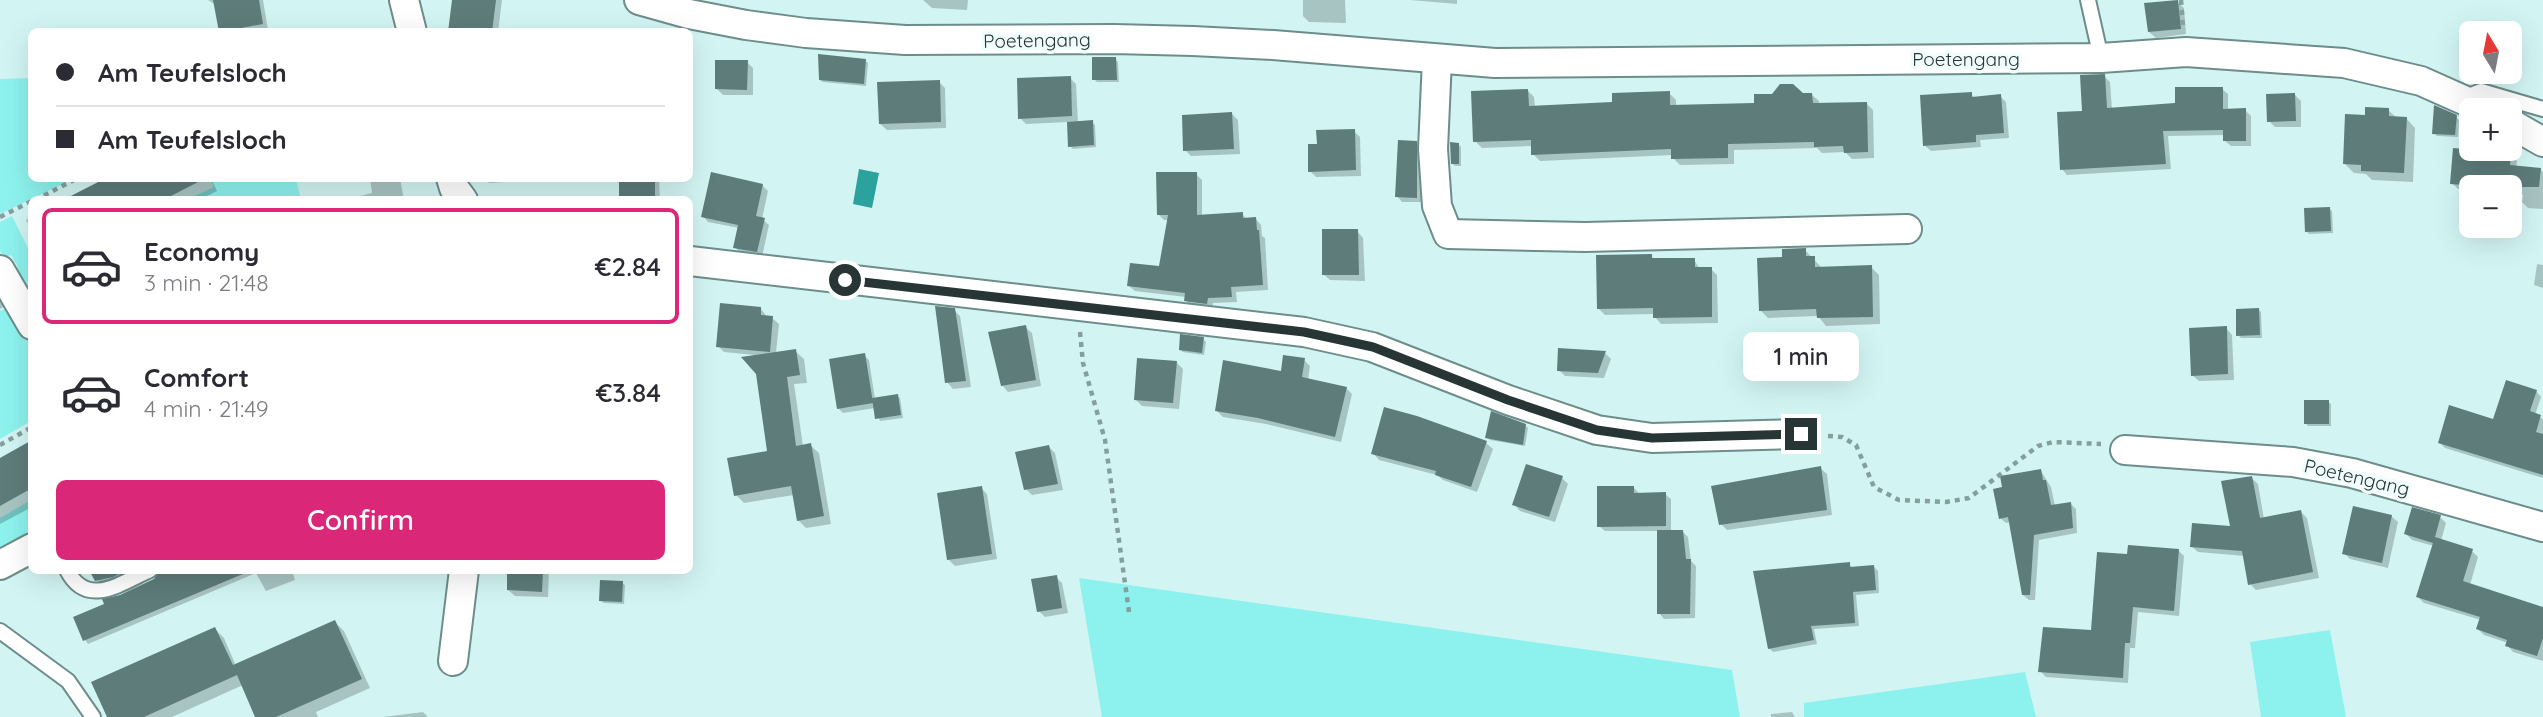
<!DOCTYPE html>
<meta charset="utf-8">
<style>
body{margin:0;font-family:Quicksand,sans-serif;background:#f7f7f7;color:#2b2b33;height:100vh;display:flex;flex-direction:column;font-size:26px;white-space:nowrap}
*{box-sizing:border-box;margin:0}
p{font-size:23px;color:#7c7c81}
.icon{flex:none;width:38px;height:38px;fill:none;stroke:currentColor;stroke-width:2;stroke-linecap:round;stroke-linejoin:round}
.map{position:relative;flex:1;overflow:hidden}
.sheet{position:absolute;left:28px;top:196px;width:665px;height:378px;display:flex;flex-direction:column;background:#fff;border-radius:10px;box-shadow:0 7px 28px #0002}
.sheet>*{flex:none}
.hud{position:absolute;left:28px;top:28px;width:665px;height:154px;border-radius:10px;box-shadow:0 7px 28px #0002;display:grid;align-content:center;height:154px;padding:0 28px;background:#fff}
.needle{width:46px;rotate:350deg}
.tools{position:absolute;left:2459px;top:21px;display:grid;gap:14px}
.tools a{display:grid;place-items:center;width:63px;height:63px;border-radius:10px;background:#fff;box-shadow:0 7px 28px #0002;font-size:35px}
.end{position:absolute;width:32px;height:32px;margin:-16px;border:9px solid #273534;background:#fff;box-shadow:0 0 0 4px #fff}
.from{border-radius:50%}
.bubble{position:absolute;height:49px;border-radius:10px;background:#fff;box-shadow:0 7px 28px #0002;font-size:23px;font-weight:600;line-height:49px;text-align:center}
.hud b{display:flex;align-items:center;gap:24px;height:66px;font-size:26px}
.hud b+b{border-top:2px solid #e1e1e2}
.hud i{width:18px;height:18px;background:#2b2b33}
ul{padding:12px 0 0;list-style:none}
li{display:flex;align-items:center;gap:21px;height:116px;margin:0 14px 10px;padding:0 14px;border:4px solid transparent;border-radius:10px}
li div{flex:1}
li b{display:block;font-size:26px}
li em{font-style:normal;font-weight:600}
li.active{border-color:#db2777}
li>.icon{width:63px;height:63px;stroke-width:1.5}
.action{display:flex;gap:14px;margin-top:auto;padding:14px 28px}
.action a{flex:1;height:80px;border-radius:10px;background:#db2777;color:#fff;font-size:28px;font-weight:600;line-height:80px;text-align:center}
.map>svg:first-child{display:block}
.green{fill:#8df2ed}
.water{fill:#2ca29e}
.shadow{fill:#0003}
.building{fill:#5d7c7a}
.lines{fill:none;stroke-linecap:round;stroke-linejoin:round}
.service-casing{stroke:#6d8d8b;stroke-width:18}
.minor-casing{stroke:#6d8d8b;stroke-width:32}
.path{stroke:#859f9d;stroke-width:4.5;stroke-dasharray:5 5;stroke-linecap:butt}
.service{stroke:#fff;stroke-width:14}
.minor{stroke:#fff;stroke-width:28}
.route{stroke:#273534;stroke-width:9}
.labels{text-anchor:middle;stroke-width:7;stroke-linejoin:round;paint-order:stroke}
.street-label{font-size:19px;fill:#273534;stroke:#f0fdfc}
</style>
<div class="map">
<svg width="2543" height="717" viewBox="0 0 2543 717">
<rect width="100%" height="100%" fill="#d2f5f3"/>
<path class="green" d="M31,78l1,100 41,1 -73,35v-135z
M210,178l86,1 5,20h-113l26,-12z
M12,216l19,38v48l-18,-30 5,-5 -7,-12 -7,2 -4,-6v-29z
M12,305l19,37v79l-31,18v-128z
M31,500v37l-31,19v-38z
M1079,578l653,92 8,47h-638z
M2330,630l16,87h-85l-11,-75z
M2025,672l11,45h-232v-14z"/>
<path class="water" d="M859,169l20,4 -7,35 -19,-4z"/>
<path class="shadow" d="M208,0h55l5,30 -47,2 -5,-27z
M454,0h48l-4,32h-48z
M923,0h45l-1,10 -35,-2z
M1303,0h42l1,23 -37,-1 -6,-6z
M1410,0h47v4z
M2177,2l7,6 2,26 -30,4 -7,-6z
M1115,59l3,3 1,20h-22l-3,-3z
M865,60l3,3 -2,23 -43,-4 -3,-2z
M747,62l6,6v27h-30l-6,-6z
M2104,76l6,6 2,27 65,-5 45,-15 6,5v16h17l6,6v30h-20l-6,-5v-6l-57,1 3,33 -104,6 -5,-6 22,-56z
M1070,78l6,6 2,39 14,-1 3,3 1,22 -23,2 -3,-3 -1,-24 -43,2 -6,-6z
M939,82l6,6 1,40 -59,2 -7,-6z
M1528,91l6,6 1,10 79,-3 55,-11 7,7v7l80,-2 46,-10h10l7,6v4l47,-2 7,7 1,48 -22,1 -7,-7 -23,1 -5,-5 -83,2v14l-54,1 -7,-7v-3l-133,6 -7,-7v-8l-51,2 -7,-7z
M1971,94l4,4 25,-2 6,6 3,36 -29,2 1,7 -50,4 -6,-5z
M2295,95l6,6v26h-26l-6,-6z
M2388,110l9,8h9l9,10 -2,54 -41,-2 -6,-6 -12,-1 -9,-9 21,-48z
M1232,114l6,6 2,34 -49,2 -6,-6z
M2456,117l3,3 -1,17 -21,-1 -3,-3z
M1354,131l6,6 1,39 -45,1 -6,-6 9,-26z
M1416,143l5,5v54h-19l-5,-6z
M1458,144l3,3v19h-6l-3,-3z
M2511,155l6,6 -1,6 24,2 3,3v37l-15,-1 -6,-6 1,-7 -13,-1v-7h-39v3l-13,-1 -6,-6z
M712,174l51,12 5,5 -6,28 7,6 -7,32 -22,-4 -5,-6 4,-19 -31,-6 -5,-6z
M1196,174l6,6v36l40,-2 6,6 8,-1 5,6 1,11 3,2 3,52 -32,2 1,10 -24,1 -1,6 -21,-3 -5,-5v-4l-51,-6 -6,-5 32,-18 8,-48h-5l-6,-6z
M110,178h101l6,13 -18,9h-132z
M370,178h30l4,22h-60l28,-7z
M485,178h59v1l-55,4z
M620,178h39l1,22h-40z
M2329,209l3,2 1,22 -24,1 -2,-2z
M32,217v14l-6,-11z
M1357,231l6,7 2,43 -35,-1 -7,-6z
M1805,250l17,18 49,-1 8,8 1,49 -54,2 -8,-10 -50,2 -8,-8 24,-51z
M1651,256l4,4h39l6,9h11l6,6 1,48 -57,1 -6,-7v-3l-50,1 -7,-7z
M2537,264l6,1v23l-9,-3z
M0,294l5,12 -5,3z
M761,309l6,8 5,1 7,6 -3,29 19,-2 9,8 3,24 -13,1 9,62 7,-1 9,8 12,71 -25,4 -8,-8 -4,-25 -50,8 -8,-8 33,-43 -15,-97 -30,-3 -6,-6z
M2258,309l3,3 1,26h-21l-3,-3z
M954,310l6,6 11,71 -18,2 -6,-7z
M1025,327l7,6 9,53 -33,6 -6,-7z
M2226,328l6,7 2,45 -35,1 -7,-6z
M1203,339l3,3 -2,13 -21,-3 -3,-2z
M1605,353l6,6 -7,19 -39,-2 -6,-6z
M864,355l5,5 6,39 22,-3 3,2 3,20 -23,3 -5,-13 -32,5 -5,-5z
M1304,360l6,6 -2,14 38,8 6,6 -11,48 -75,-18 -43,-7 -6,-6z
M1177,363l6,6 -4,40 -37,-3 -7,-7z
M2536,391l5,6 -6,18 8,4v59l-98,-30 -5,-5 54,-22z
M2328,402l3,2v22h-23l-2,-2z
M1525,425l3,3 -3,18 -35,-6 -3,-3z
M32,442v65l-32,17v-64z
M1486,443l7,6 -16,43 -34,-12 -6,-5 -58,-15 -6,-7z
M1049,447l6,6 8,37 -31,5 -6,-6z
M1820,468l7,6 5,41 -105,15 -6,-6z
M2041,471l10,16 4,19 16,-2 5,5 1,24 -38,7 -4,60h-6l-6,-5 -12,-73 -5,1 -6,-5z
M1562,478l6,6 -13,38 -35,-11 -6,-7z
M2252,478l6,6 6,35 37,-7 6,6 12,60 -63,12 -6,-6 -5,-28 -47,-4 -7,-6 41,-18z
M981,488l6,6 10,65 -42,7 -7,-7z
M1634,488l5,5 26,1 6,5v33h12l5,5 3,24 5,5 -1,52 -31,1 -5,-6v-82h-54l-6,-5z
M2391,516l7,6 -10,46 -38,-9 -6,-6z
M2440,517l6,6 -5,18 31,10 6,6 -8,28 73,24v52l-30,-9 -6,-7 1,-2 -24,-8 -6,-6 3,-9 -57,-17 -6,-6 16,-51 -22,-6 -6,-6z
M2178,550l6,6 -5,60 -41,-4 -3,36h-5l-2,35 -82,-6 -6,-6 52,-40 36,-75z
M1849,564l5,5 20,-2 4,4 1,22 -23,2 3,31 -45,3 3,15 -44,8 -4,-4z
M91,570h47l-21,10 -18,3z
M161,570h131l3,10 -29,11 -10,-18 -168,71 -3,-4 36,-43 34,-17z
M509,570h40l-1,27 -33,-1 -7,-6z
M1056,577l6,6 6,30 -23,4 -6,-6z
M622,583l3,2 -1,19 -20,-1 -3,-2z
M335,622l9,9 26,57 -54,24 2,5h-61l-14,-32 -71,32h-63l106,-88 9,9 12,28z
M423,712l5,5h-46h1z
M1792,712l3,5h-24v-3z"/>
<path class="building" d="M213,0h46l4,24 -44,8z
M452,0h44l-4,32h-44z
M2178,0l3,29 -33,3 -4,-29z
M818,54l48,5 -2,25 -45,-4z
M1092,57h24l1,23h-25z
M715,60h33l-1,30 -32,-1z
M2105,74l2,34 68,-5v-16h48v22l23,-1v33h-23v-11l-60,1 3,33 -106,6 -3,-58 25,-1 -2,-36z
M1071,76l1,40 -54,3 -1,-41z
M940,80l1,42 -62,2 -2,-42z
M1780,84h13l10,9h9l1,10 54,-1 1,50 -24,1 -1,-7 -29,1v-5l-86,2v14l-57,1v-10l-140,6v-15l-58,2 -2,-51 57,-2 1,17 83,-4v-9l58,-2v14l84,-2v-9h18z
M1972,92v5l29,-3 3,39 -28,2v7l-53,4 -3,-51z
M2295,93l1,28 -29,1 -1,-28z
M2434,105l23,10 -2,20 -23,-1z
M2365,107l24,1v8l18,1 -3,56 -43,-2v-6l-18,-1 2,-50 20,1z
M1232,112l2,37 -51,2 -1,-36z
M1093,120l1,25 -26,2 -1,-25z
M1355,129l1,41 -48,2v-28h9l-1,-14z
M1398,140l19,1v57l-22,-1z
M1450,142l9,1v21h-8z
M2453,148l58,5 -1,12 31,3 -2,19h-47l-42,-3z
M711,172l52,12 -7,32 9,2 -8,34 -24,-4 5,-23 -37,-8z
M1156,172h41v43l46,-3v6l13,-1 1,13h2l4,55 -32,2 1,10 -24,1 -1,6 -23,-3 1,-8 -58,-7 3,-23 29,3 9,-51h-11z
M106,178h100l-43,22h-100z
M619,178h36v22h-36z
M2330,207l1,24 -26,1 -1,-24z
M1322,229h36l1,46h-37z
M1806,248v8h9v11l57,-2 1,52 -56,1 -1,-9 -57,2 -2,-53 25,-1v-8z
M1652,254v4h43v9h17v50l-59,1v-10l-56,1 -1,-54z
M720,303l41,4v8l12,1 -3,36 -54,-5z
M935,306l20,2 11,73 -21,2z
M2259,308l1,27 -24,1v-27z
M1026,325l10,55 -35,6 -13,-54z
M2227,326l1,48 -37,2 -2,-48z
M1180,334l24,3 -2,16 -23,-3z
M1558,348l48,3 -8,22 -41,-2z
M796,349l4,26 -13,2 9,69 15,-3 13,73 -27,5 -6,-35 -57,10 -7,-38 40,-7 -11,-77 -15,-17z
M865,353l8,50 -36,6 -8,-50z
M1283,355l22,3 -3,19 45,10 -12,50 -77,-19 -43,-7 8,-51 58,11z
M1137,358l40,3 -4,42 -39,-3z
M2506,380l31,10 -7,21 11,4 -5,17 7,2v41l-105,-32 11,-38 44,14z
M898,394l3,21 -26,4 -3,-21z
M2304,400h25v24h-25z
M1384,407l33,9 70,25 -16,46 -36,-12 1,-4 -65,-17z
M1491,411l35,13 -3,21 -38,-7z
M32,440v48l-32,18v-48z
M1049,445l9,39 -34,6 -9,-38z
M1526,464l37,12 -14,41 -37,-12z
M1821,466l6,44 -108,15 -8,-39z
M2041,469l2,11h3l5,25 20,-3 2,26 -39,7 -4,60h-8l-14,-78 -9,2 -6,-30 9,-2 -2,-11z
M2252,476l8,42 41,-8 12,62 -65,13 -6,-34 -52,-4 2,-24 38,3 -9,-45z
M982,486l10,68 -45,6 -10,-67z
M1597,486h37v7l32,-1v34l-69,1z
M2353,506l39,9 -10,48 -40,-9z
M2412,507l29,8 -6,22 38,12 -10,32 80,26v31l-6,18 -32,-10 2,-6 -31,-11 4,-12 -64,-20 17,-54 -29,-9z
M1657,530h26l3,29h5l-1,55h-33z
M2128,545l51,4 -5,62 -41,-4 -3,36h-5l-2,35 -85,-6 5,-45 48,3 6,-78 30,2z
M1850,562v5l24,-2 2,25 -23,2 2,31 -44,3 3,14 -46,9 -15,-78z
M89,570h38l-14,7 -18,4z
M160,570l90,1 -167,70 -10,-24 31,-13 -2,-5 18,-4 34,-16z
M507,570h36l-1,22 -35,-2z
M1057,575l5,33 -25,4 -6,-33z
M600,580l23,1 -1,21 -23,-1z
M335,620l27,59 -86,38h-21l-18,-42 -93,42h-37l-16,-35 124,-55 18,38z"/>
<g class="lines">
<defs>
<path id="service" d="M2088,0l13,58
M2467,102l4,-7 10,-4 62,18
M67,570c20,39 54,13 83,0
M0,631l68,50 25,36"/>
<path id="minor" d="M404,0l8,32
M639,0l50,14 57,11 60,8 99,7 209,-1 79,2 80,4 222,18 606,-5 85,-6 158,11 77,18 65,29
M1437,59l-4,90 4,57 11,28 137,3 322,-8
M2510,123l33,19
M451,178l3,10 9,12
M690,261l614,71 68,15 136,53 89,30 55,8 149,-4
M0,270l32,55
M2125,450l168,12 59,11 191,54
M0,565l32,-17
M453,661l11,-91"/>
</defs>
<use href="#service" class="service-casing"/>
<use href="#minor" class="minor-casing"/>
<path class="path" d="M2181,0l2,27
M106,178v1
M35,200l43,-22
M0,217l32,-16
M1080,332l3,31 22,77 24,172
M1828,436l14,1 14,8 18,42 25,13 47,2 23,-4 69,-52 15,-4 48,2
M0,445l32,-18"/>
<use href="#service" class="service"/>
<use href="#minor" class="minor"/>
</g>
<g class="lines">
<path class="route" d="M845,280l459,52 69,15 135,53 89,30 55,8 149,-4"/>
</g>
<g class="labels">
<g class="street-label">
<text transform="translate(1037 40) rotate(-1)" y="7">Poetengang</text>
<text x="1966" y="66">Poetengang</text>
<text transform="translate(2357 477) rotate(13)" y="7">Poetengang</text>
</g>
</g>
</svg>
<div class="tools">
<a><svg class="needle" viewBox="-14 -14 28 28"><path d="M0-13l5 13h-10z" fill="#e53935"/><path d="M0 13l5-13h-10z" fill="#7c7c81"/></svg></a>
<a>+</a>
<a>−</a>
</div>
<i class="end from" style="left:845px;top:280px"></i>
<i class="end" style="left:1801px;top:434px"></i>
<div class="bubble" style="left:1743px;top:332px;width:116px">1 min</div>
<div class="hud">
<b><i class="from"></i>Am Teufelsloch</b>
<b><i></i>Am Teufelsloch</b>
</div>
<section class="sheet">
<ul>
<li class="active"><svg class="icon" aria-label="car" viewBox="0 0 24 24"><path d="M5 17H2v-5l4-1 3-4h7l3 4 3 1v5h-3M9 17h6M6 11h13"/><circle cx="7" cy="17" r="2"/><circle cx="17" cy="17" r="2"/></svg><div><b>Economy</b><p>3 min · 21:48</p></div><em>€2.84</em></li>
<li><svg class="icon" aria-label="car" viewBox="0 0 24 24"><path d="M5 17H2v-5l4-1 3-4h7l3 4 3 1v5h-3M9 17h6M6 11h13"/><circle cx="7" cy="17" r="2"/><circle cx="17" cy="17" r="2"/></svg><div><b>Comfort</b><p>4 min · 21:49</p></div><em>€3.84</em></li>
</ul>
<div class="action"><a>Confirm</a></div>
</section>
</div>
